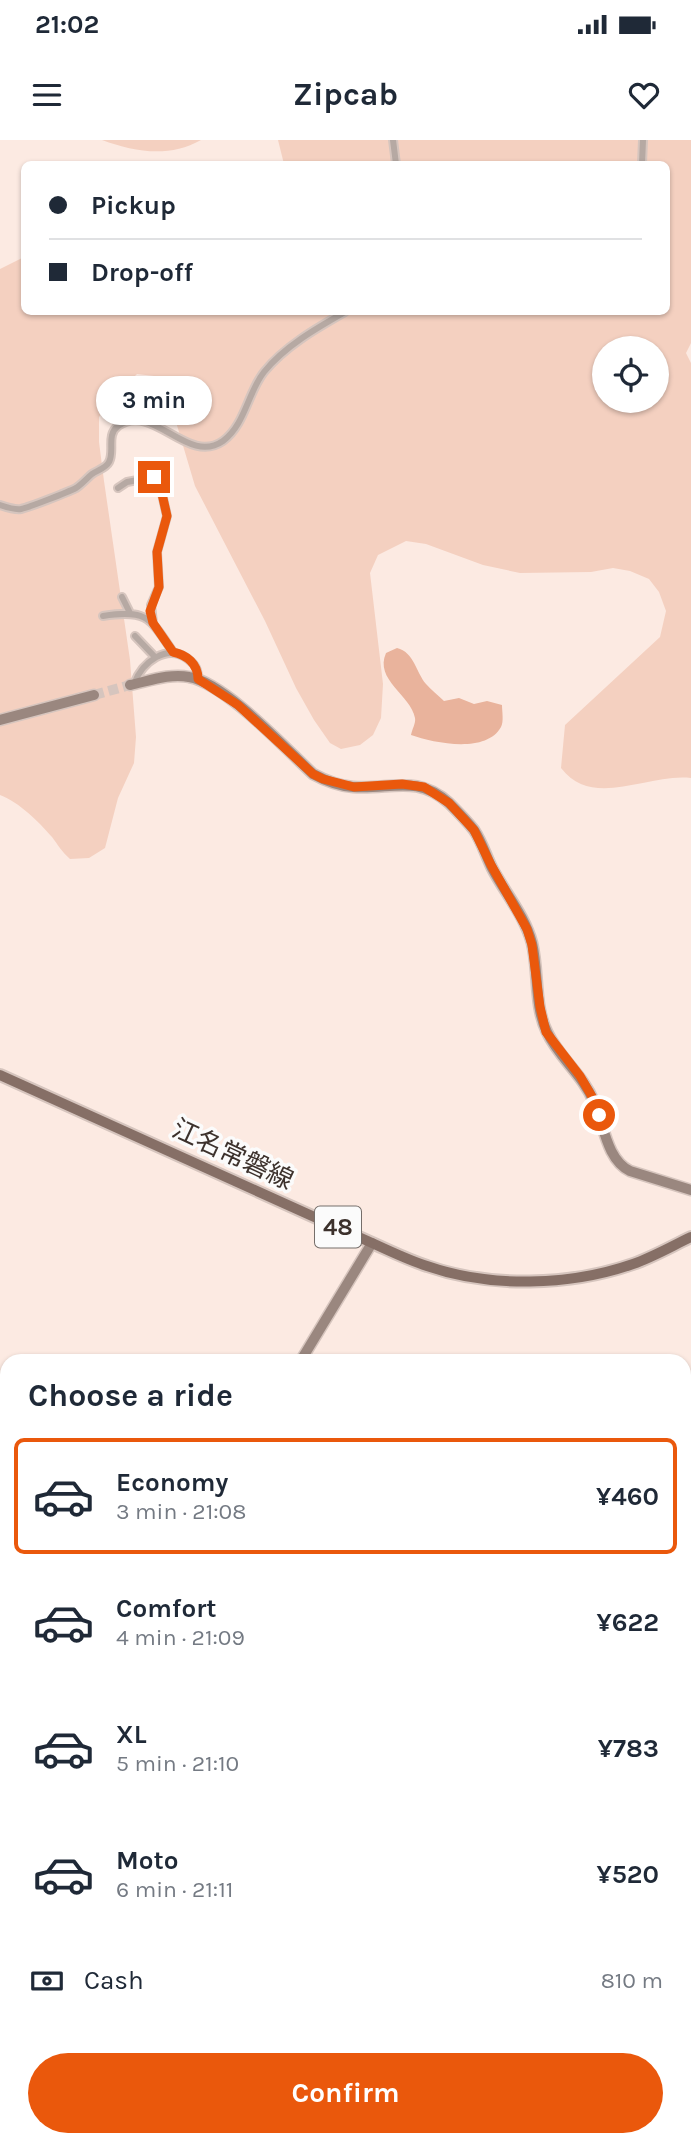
<!DOCTYPE html>
<meta charset="utf-8">
<style>
body{margin:0;font-family:Karla,"Noto Sans JP",sans-serif;background:#f6f6f7;color:#1f2937;height:100vh;display:flex;flex-direction:column;font-size:26px;white-space:nowrap}
*{box-sizing:border-box;margin:0}
p{font-size:23px;color:#747a83}
.icon{flex:none;width:38px;height:38px;fill:none;stroke:currentColor;stroke-width:2;stroke-linecap:round;stroke-linejoin:round}
.map{position:relative;flex:1;overflow:hidden}
.sheet{position:absolute;left:0px;top:1214px;width:691px;height:793px;display:flex;flex-direction:column;background:#fff;border-radius:21px 21px 0 0;box-shadow:0 2px 5px #0004}
.sheet>*{flex:none}
.guide{position:absolute;left:21px;top:21px;width:649px;height:154px;border-radius:10px;box-shadow:0 2px 5px #0004;display:grid;align-content:center;height:154px;padding:0 28px;background:#fff}
.fabs{position:absolute;left:592px;top:196px;display:grid;gap:14px}
.fabs a{display:grid;place-items:center;width:77px;height:77px;border-radius:50%;background:#fff;box-shadow:0 2px 5px #0004;font-size:35px}
.end{position:absolute;width:32px;height:32px;margin:-16px;border:9px solid #ea580c;background:#fff;box-shadow:0 0 0 4px #fff}
.from{border-radius:50%}
.bubble{position:absolute;height:49px;border-radius:24px;background:#fff;box-shadow:0 2px 5px #0004;font-size:23px;font-weight:700;line-height:49px;text-align:center}
.guide b{display:flex;align-items:center;gap:24px;height:66px;font-size:26px}
.guide b+b{border-top:2px solid #e0e1e3}
.guide i{width:18px;height:18px;background:#1f2937}
ul{padding:0;list-style:none}
li{display:flex;align-items:center;gap:21px;height:116px;margin:0 14px 10px;padding:0 14px;border:4px solid transparent;border-radius:10px}
li div{flex:1}
li b{display:block;font-size:26px}
li em{font-style:normal;font-weight:700}
li.current{border-color:#ea580c}
li>.icon{width:63px;height:63px;stroke-width:1.5}
h2{padding:0 28px;font-size:32px;line-height:84px}
.pay{display:flex;align-items:center;gap:18px;height:77px;padding:0 28px;font-size:26px}
.pay p{margin-inline-start:auto}
.cta{display:flex;gap:14px;margin-top:auto;padding:14px 28px}
.cta a{flex:1;height:80px;border-radius:42px;background:#ea580c;color:#fff;font-size:28px;font-weight:700;line-height:80px;text-align:center}
.status{display:flex;justify-content:space-between;align-items:center;height:49px;padding:0 35px;background:#fff;direction:ltr}
.status svg{height:19px;fill:currentColor}
header{display:flex;justify-content:space-between;align-items:center;height:91px;padding:0 28px;background:#fff;font-size:32px;font-weight:700}
.map>svg:first-child{display:block}
.green{fill:#f4d0c0;fill-rule:evenodd}
.water{fill:#e9b39c}
.lines{fill:none;stroke-linecap:round;stroke-linejoin:round}
.stream{stroke:#e9b39c;stroke-width:2}
.river{stroke:#e9b39c;stroke-width:12}
.secondary-tunnel{stroke:#d6c5be;stroke-width:10;stroke-dasharray:10 5;stroke-linecap:butt}
.street-casing{stroke:#d6c5be;stroke-width:10}
.secondary-casing{stroke:#d6c5be;stroke-width:13}
.primary-casing{stroke:#d6c5be;stroke-width:14}
.street{stroke:#b6a9a3;stroke-width:6}
.secondary{stroke:#9a877f;stroke-width:10}
.primary{stroke:#866f66;stroke-width:10}
.route{stroke:#ea580c;stroke-width:9}
.labels{text-anchor:middle;stroke-width:7;stroke-linejoin:round;paint-order:stroke}
.shield{fill:#fbfbfb;stroke:#756e6a;stroke-width:2}
.shield-label{font-size:24px;font-weight:bold;fill:#3c312c}
.street-label{font-size:26px;fill:#3c312c;stroke:#fbfbfb}
</style>
<div class="status"><b>21:02</b><svg viewBox="0 0 49 12"><path d="M0 12V9h3v3zM5 12V6h3v6zM10 12V3h3v9zM15 12V0h3v12zM26 1h20v11H26zM47 4h2v5h-2z"/></svg></div>
<header><svg class="icon" aria-label="menu" viewBox="0 0 24 24"><path d="M4 6h16M4 12h16M4 18h16"/></svg>Zipcab<svg class="icon" aria-label="heart" viewBox="0 0 24 24"><path d="M12 20l-8-8c-3-5 5-10 8-4 3-6 11-1 8 4z"/></svg></header>
<div class="map">
<svg width="691" height="2006" viewBox="0 0 691 2006">
<rect width="100%" height="100%" fill="#fceae2"/>
<path class="green" d="M102,0h99c-32,18 -66,12 -99,0z
M278,0h413v203l-5,10 5,10v415c-44,-5 -98,32 -130,-10l4,-43 95,-88 6,-26 -7,-19 -10,-13 -19,-8 -17,-3 -22,4 -71,1 -37,-8 -57,-21 -20,-3 -28,14 -8,18 13,111 -2,34 -8,17 -13,10 -19,4 -11,-6 -16,-23 -18,-32 -31,-67 -70,-135 -30,-101 -11,-9 -17,-2 -25,25 -13,18v25l5,39 26,179 6,77 -2,26 -16,35 -13,50 -16,10 -19,1c-8,-7 -12,-14 -18,-22 -13,-15 -33,-35 -52,-42v-526l24,-12v55h643v-148h-383zM604,208h52v53h-52z
M684,1651l7,6v114l-7,8z
M0,1779l7,9v49l-7,-3z
M684,1853l7,7v43l-7,2z
M7,1912v83l-7,3v-82z
M180,2000h281l-1,6h-281z"/>
<path class="water" d="M397,508c17,4 19,24 29,36 5,6 12,11 18,17l15,-3 15,6 13,-3 15,4c0,6 2,17 -1,22 -15,27 -67,16 -90,8 1,-6 5,-12 4,-17 -4,-23 -41,-38 -29,-65z"/>
<g class="lines">
<path class="stream" d="M0,1898h7"/>
<path class="river" d="M174,2000l1,6"/>
<path class="secondary-tunnel" d="M94,555l36,-10"/>
<defs>
<path id="street" d="M393,0l3,24
M642,24l1,-24
M118,348l9,-6 27,-5 6,8 7,31 -10,36 2,35 -8,18 2,18
M0,365c6,2 14,5 21,4 9,-2 47,-17 55,-21 6,-4 11,-10 16,-14 6,-4 14,-6 17,-12 6,-11 -3,-27 9,-36 35,-25 69,40 105,15 22,-16 25,-49 41,-69 21,-26 53,-44 81,-60
M122,457l8,16
M103,476c44,-7 47,2 70,36
M135,496l20,21
M134,544c8,-22 33,-41 54,-25 8,6 10,11 10,20
M684,1451l7,3
M602,2000l6,4 23,-4
M659,2000l1,6
M95,2006v-6"/>
<path id="secondary" d="M130,545c19,-4 40,-12 59,-8 36,6 96,71 124,97 13,7 25,12 40,13 37,3 64,-13 96,16 8,8 18,18 25,27 8,12 12,26 18,38 13,25 33,48 40,75 7,29 2,63 15,89 12,26 36,43 47,70 10,22 12,57 36,69l61,19
M0,580l94,-25
M300,1222l72,-119
M0,1392l7,3"/>
<path id="primary" d="M0,935l372,168c18,8 36,17 55,23 63,22 143,20 206,-2 20,-7 39,-18 58,-27"/>
</defs>
<use href="#street" class="street-casing"/>
<use href="#secondary" class="secondary-casing"/>
<use href="#primary" class="primary-casing"/>
<use href="#street" class="street"/>
<use href="#secondary" class="secondary"/>
<use href="#primary" class="primary"/>
</g>
<g class="lines">
<path class="route" d="M154,337l6,8 7,31 -10,36 2,35 -9,24 3,12 20,29c14,3 25,12 25,27l40,26 75,69 10,5 31,8 48,-3 22,3 25,16 25,27 17,35 36,64 5,16 8,62 6,25 34,44 14,24 5,15"/>
</g>
<g class="labels">
<rect class="shield" x="315" y="1066.5" width="46" height="41" rx="5"/>
<g class="shield-label">
<text x="338" y="1095">48</text>
</g>
<g class="street-label">
<text transform="translate(233 1014) rotate(25)" y="9">江名常磐線</text>
</g>
</g>
</svg>
<div class="fabs">
<a><svg class="icon" aria-label="locate" viewBox="0 0 24 24"><circle cx="12" cy="12" r="6"/><path d="M12 2v4M12 18v4M2 12h4M18 12h4"/></svg></a>
</div>
<i class="end from" style="left:599px;top:975px"></i>
<i class="end" style="left:154px;top:337px"></i>
<div class="bubble" style="left:96px;top:236px;width:116px">3 min</div>
<div class="guide">
<b><i class="from"></i>Pickup</b>
<b><i></i>Drop-off</b>
</div>
<section class="sheet">
<h2>Choose a ride</h2>
<ul>
<li class="current"><svg class="icon" aria-label="car" viewBox="0 0 24 24"><path d="M5 17H2v-5l4-1 3-4h7l3 4 3 1v5h-3M9 17h6M6 11h13"/><circle cx="7" cy="17" r="2"/><circle cx="17" cy="17" r="2"/></svg><div><b>Economy</b><p>3 min · 21:08</p></div><em>¥460</em></li>
<li><svg class="icon" aria-label="car" viewBox="0 0 24 24"><path d="M5 17H2v-5l4-1 3-4h7l3 4 3 1v5h-3M9 17h6M6 11h13"/><circle cx="7" cy="17" r="2"/><circle cx="17" cy="17" r="2"/></svg><div><b>Comfort</b><p>4 min · 21:09</p></div><em>¥622</em></li>
<li><svg class="icon" aria-label="car" viewBox="0 0 24 24"><path d="M5 17H2v-5l4-1 3-4h7l3 4 3 1v5h-3M9 17h6M6 11h13"/><circle cx="7" cy="17" r="2"/><circle cx="17" cy="17" r="2"/></svg><div><b>XL</b><p>5 min · 21:10</p></div><em>¥783</em></li>
<li><svg class="icon" aria-label="car" viewBox="0 0 24 24"><path d="M5 17H2v-5l4-1 3-4h7l3 4 3 1v5h-3M9 17h6M6 11h13"/><circle cx="7" cy="17" r="2"/><circle cx="17" cy="17" r="2"/></svg><div><b>Moto</b><p>6 min · 21:11</p></div><em>¥520</em></li>
</ul>
<div class="pay"><svg class="icon" aria-label="cash" viewBox="0 0 24 24"><path d="M3 7h18v10H3z"/><circle cx="12" cy="12" r="2"/></svg>Cash<p>810 m</p></div>
<div class="cta"><a>Confirm</a></div>
</section>
</div>
